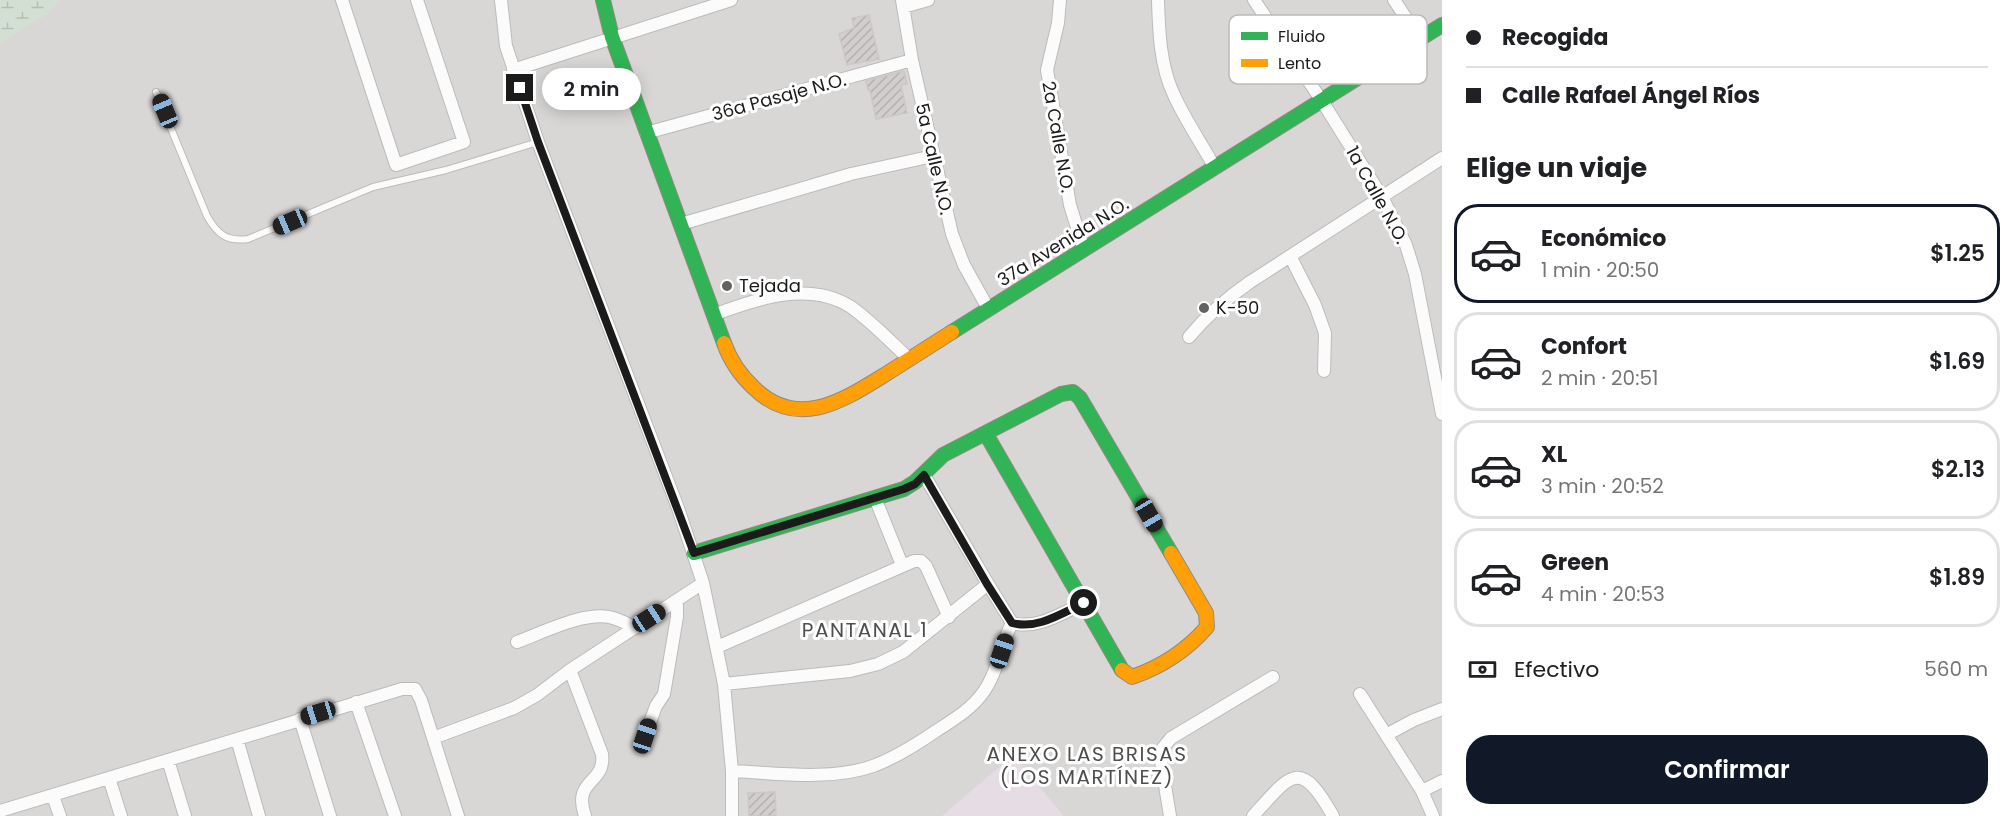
<!DOCTYPE html>
<html lang="es">
<meta charset="utf-8">
<style>
body{margin:0;font-family:Poppins,sans-serif;background:#f2f2f2;color:#202124;height:100vh;display:flex;flex-direction:column;font-size:22px;white-space:nowrap}
*{box-sizing:border-box;margin:0}
p{font-size:20px;color:#757577}
.icon{flex:none;width:33px;height:33px;fill:none;stroke:currentColor;stroke-width:2;stroke-linecap:round;stroke-linejoin:round}
.map{position:relative;flex:1;overflow:hidden}
.sheet{display:flex;flex-direction:column;background:#fff;width:570px}
.sheet>*{flex:none}
.guide{display:grid;align-content:center;height:132px;padding:0 24px;background:#fff}
.end{position:absolute;width:27px;height:27px;margin:-14px;border:8px solid #1b1b1b;background:#fff;box-shadow:0 0 0 3px #fff}
.from{border-radius:50%}
.bubble{position:absolute;height:42px;border-radius:21px;background:#fff;box-shadow:0 3px 15px #0003;font-size:20px;font-weight:600;line-height:42px;text-align:center}
.car{position:absolute;width:18px;height:36px;margin:-18px -9px;border-radius:8px;box-shadow:0 0 4px 2px #0007;background:linear-gradient(#222 24%,#8ab4d8 0 40%,#222 0 76%,#8ab4d8 0 86%,#222 0)}
.guide b{display:flex;align-items:center;gap:21px;height:57px;font-size:22px}
.guide b+b{border-top:2px solid #e0e0e0}
.guide i{width:15px;height:15px;background:#202124}
ul{padding:0;list-style:none}
li{display:flex;align-items:center;gap:18px;height:99px;margin:0 12px 9px;padding:0 12px;border:3px solid #e0e0e0;border-radius:24px}
li div{flex:1}
li b{display:block;font-size:22px}
li em{font-style:normal;font-weight:600}
li.on{border-color:#111827}
li>.icon{width:54px;height:54px;stroke-width:1.5}
h2{padding:0 24px;font-size:27px;line-height:72px}
.pay{display:flex;align-items:center;gap:15px;height:66px;padding:0 24px;font-size:22px}
.pay p{margin-inline-start:auto}
.action{display:flex;gap:12px;margin-top:auto;padding:12px 24px}
.action a{flex:1;height:69px;border-radius:24px;background:#111827;color:#fff;font-size:24px;font-weight:600;line-height:69px;text-align:center}
main{display:flex;flex:1;min-height:0}
.map>svg:first-child{display:block}
.residential{fill:#d9d6d6}
.industrial{fill:#e6dce4}
.wetland{fill:url(#wetland-marsh)}
.building{fill:url(#building-hatch);stroke:#cdc7c6;stroke-width:1.5}
.lines{fill:none;stroke-linecap:round;stroke-linejoin:round}
.lane-casing{stroke:#bdbbba;stroke-width:8}
.street-casing{stroke:#bdbbba;stroke-width:14}
.fast-casing{stroke:#918c7e;stroke-width:16}
.slow-casing{stroke:#918c7e;stroke-width:16}
.lane{stroke:#fcfbfb;stroke-width:6}
.street{stroke:#fcfbfb;stroke-width:12}
.fast{stroke:#30b455;stroke-width:14}
.slow{stroke:#ff9f0a;stroke-width:14}
.route{stroke:#1b1b1b;stroke-width:8}
.poi-dot{fill:#636261;stroke:#fff;stroke-width:2}
.labels{text-anchor:middle;stroke-width:6;stroke-linejoin:round;paint-order:stroke}
.street-label{font-size:18px;fill:#1b1b1b;stroke:#fff}
.poi-label{font-size:18px;fill:#1b1b1b;stroke:#fff;text-anchor:start}
.neighbourhood-label{font-size:20px;letter-spacing:1.5px;fill:#4e4e4e;stroke:#fff}
.key{fill:#fff;stroke:#bbb;stroke-width:1.5}
.key-label{font-size:16px;fill:#1b1b1b}
</style>
<main>
<div class="map">
<svg width="1442" height="816" viewBox="0 0 1442 816">
<defs>
<pattern id="wetland-marsh" width="20" height="14" patternUnits="userSpaceOnUse" patternTransform="scale(1.5)"><rect width="20" height="14" fill="#d3dfd3"/><path d="M1 5h8M5 5V1M11 12h8M15 12V8" fill="none" stroke="#b5bfb5"/></pattern>
<pattern id="building-hatch" width="6" height="6" patternUnits="userSpaceOnUse" patternTransform="scale(1.5)"><rect width="6" height="6" fill="#d2cecd"/><path d="M-1 1l2-2M0 6l6-6M5 7l2-2" fill="none" stroke="#b4b0af"/></pattern>
</defs>
<rect width="100%" height="100%" fill="#eae6e4"/>
<path class="residential" d="M0,0h1442v816h-1442z"/>
<path class="industrial" d="M1013,755l51,61h-122z"/>
<path class="wetland" d="M0,0h60l-11,13 -49,30z"/>
<path class="building" d="M869,15l10,44 -32,6 -8,-31 15,-6 -2,-10z
M904,71l3,13 -6,1 6,28 -31,6 -6,-29h-2l-2,-9z
M775,792l1,24h-27l-1,-23z"/>
<g class="lines">
<defs>
<path id="lane" d="M156,92l51,124c10,18 20,26 41,23l125,-52 73,-17 92,-28"/>
<path id="street" d="M342,0l54,165 68,-23 -47,-142
M501,0l5,46 32,96 140,366 25,75 21,101 8,87v45
M902,0l10,60 40,174 12,31 25,45
M1060,0l-2,23 -11,47 23,135 14,45
M1158,0c1,32 2,66 16,95 11,25 28,49 41,73
M1254,0l68,101 60,96 24,48 9,29 27,140
M1394,0l26,39
M903,7l25,-7
M513,70l218,-70
M646,133l266,-73
M681,224l170,-50 82,-18
M1290,256l25,49 10,28 -1,38
M713,315c43,-16 96,-35 138,-8 21,15 39,34 58,52
M1189,337c18,-22 38,-39 61,-55l192,-124
M924,475l64,109 24,39c25,7 50,-10 72,-20
M875,498l27,67
M517,642c25,-9 69,-32 96,-24 7,2 15,6 22,10
M717,647l197,-86h7l5,5 23,51
M570,670l32,84c4,31 -30,24 -17,62
M724,684l126,-13 28,-7 25,-12 85,-68
M1360,694l62,97 11,25
M356,702l39,114
M300,719l30,97
M1386,735l28,-15 28,-11
M645,736l11,-30 8,-12 13,-77v-17
M433,738l81,-30 23,-13 33,-25 133,-87
M237,739l22,77
M168,760l17,56
M732,771c43,2 99,10 141,-5 22,-8 44,-22 63,-35 17,-11 34,-21 46,-37 16,-21 18,-48 30,-71
M109,778l12,38
M1422,791l20,-10
M53,796l7,20
M0,811l402,-122h13l6,11 37,116
M1170,816l-9,-55 1,-12 9,-11 102,-61
M1253,816c38,-42 47,-59 80,0"/>
<path id="fast" d="M603,0l9,37 112,306
M952,332l490,-307
M986,434l136,236
M694,553l210,-64 11,-7 28,-27 118,-61 12,-2 7,6 91,155"/>
<path id="slow" d="M724,343c6,17 17,33 30,45 44,43 90,12 132,-14 22,-14 44,-28 66,-42
M1122,670l10,7c29,-10 55,-27 75,-50l-1,-14 -35,-60"/>
</defs>
<use href="#lane" class="lane-casing"/>
<use href="#street" class="street-casing"/>
<use href="#fast" class="fast-casing"/>
<use href="#slow" class="slow-casing"/>
<use href="#lane" class="lane"/>
<use href="#street" class="street"/>
<use href="#fast" class="fast"/>
<use href="#slow" class="slow"/>
</g>
<g class="lines">
<path class="route" d="M520,88l18,54 156,411 210,-64 11,-5 9,-9 63,109 25,39c25,7 50,-10 72,-20"/>
</g>
<g class="poi-dot">
<circle cx="727" cy="286" r="6"/>
<circle cx="1204" cy="308" r="6"/>
</g>
<g class="labels">
<g class="street-label">
<text transform="translate(779 97) rotate(-15)" y="6">36a Pasaje N.O.</text>
<text transform="translate(1058 137) rotate(80)" y="6">2a Calle N.O.</text>
<text transform="translate(934 159) rotate(77)" y="6">5a Calle N.O.</text>
<text transform="translate(1377 195) rotate(61)" y="6">1a Calle N.O.</text>
<text transform="translate(1063 242) rotate(-32)" y="6">37a Avenida N.O.</text>
</g>
<g class="poi-label">
<text x="739" y="292">Tejada</text>
<text x="1216" y="314">K-50</text>
</g>
<g class="neighbourhood-label">
<text x="865" y="637">PANTANAL 1</text>
<text x="1087" y="761">ANEXO LAS BRISAS<tspan x="1087" dy="23">(LOS MARTÍNEZ)</tspan></text>
</g>
</g>
<rect x="1229" y="15" width="198" height="69" rx="9" class="key"/>
<rect x="1241" y="32" width="27" height="8" fill="#30b455"/>
<rect x="1241" y="59" width="27" height="8" fill="#ff9f0a"/>
<g class="key-label">
<text x="1278" y="42">Fluido</text>
<text x="1278" y="69">Lento</text>
</g>
</svg>
<i class="end from" style="left:1084px;top:603px"></i>
<i class="end" style="left:520px;top:88px"></i>
<div class="bubble" style="left:542px;top:68px;width:99px">2 min</div>
<i class="car" style="left:165px;top:111px;rotate:337deg"></i>
<i class="car" style="left:290px;top:222px;rotate:247deg"></i>
<i class="car" style="left:1149px;top:515px;rotate:150deg"></i>
<i class="car" style="left:649px;top:618px;rotate:57deg"></i>
<i class="car" style="left:1002px;top:651px;rotate:18deg"></i>
<i class="car" style="left:318px;top:713px;rotate:253deg"></i>
<i class="car" style="left:645px;top:736px;rotate:18deg"></i>
</div>
<section class="sheet">
<div class="guide">
<b><i class="from"></i>Recogida</b>
<b><i></i>Calle Rafael Ángel Ríos</b>
</div>
<h2>Elige un viaje</h2>
<ul>
<li class="on"><svg class="icon" aria-label="car" viewBox="0 0 24 24"><path d="M5 17H2v-5l4-1 3-4h7l3 4 3 1v5h-3M9 17h6M6 11h13"/><circle cx="7" cy="17" r="2"/><circle cx="17" cy="17" r="2"/></svg><div><b>Económico</b><p>1 min · 20:50</p></div><em>$1.25</em></li>
<li><svg class="icon" aria-label="car" viewBox="0 0 24 24"><path d="M5 17H2v-5l4-1 3-4h7l3 4 3 1v5h-3M9 17h6M6 11h13"/><circle cx="7" cy="17" r="2"/><circle cx="17" cy="17" r="2"/></svg><div><b>Confort</b><p>2 min · 20:51</p></div><em>$1.69</em></li>
<li><svg class="icon" aria-label="car" viewBox="0 0 24 24"><path d="M5 17H2v-5l4-1 3-4h7l3 4 3 1v5h-3M9 17h6M6 11h13"/><circle cx="7" cy="17" r="2"/><circle cx="17" cy="17" r="2"/></svg><div><b>XL</b><p>3 min · 20:52</p></div><em>$2.13</em></li>
<li><svg class="icon" aria-label="car" viewBox="0 0 24 24"><path d="M5 17H2v-5l4-1 3-4h7l3 4 3 1v5h-3M9 17h6M6 11h13"/><circle cx="7" cy="17" r="2"/><circle cx="17" cy="17" r="2"/></svg><div><b>Green</b><p>4 min · 20:53</p></div><em>$1.89</em></li>
</ul>
<div class="pay"><svg class="icon" aria-label="cash" viewBox="0 0 24 24"><path d="M3 7h18v10H3z"/><circle cx="12" cy="12" r="2"/></svg>Efectivo<p>560 m</p></div>
<div class="action"><a>Confirmar</a></div>
</section>
</main>
